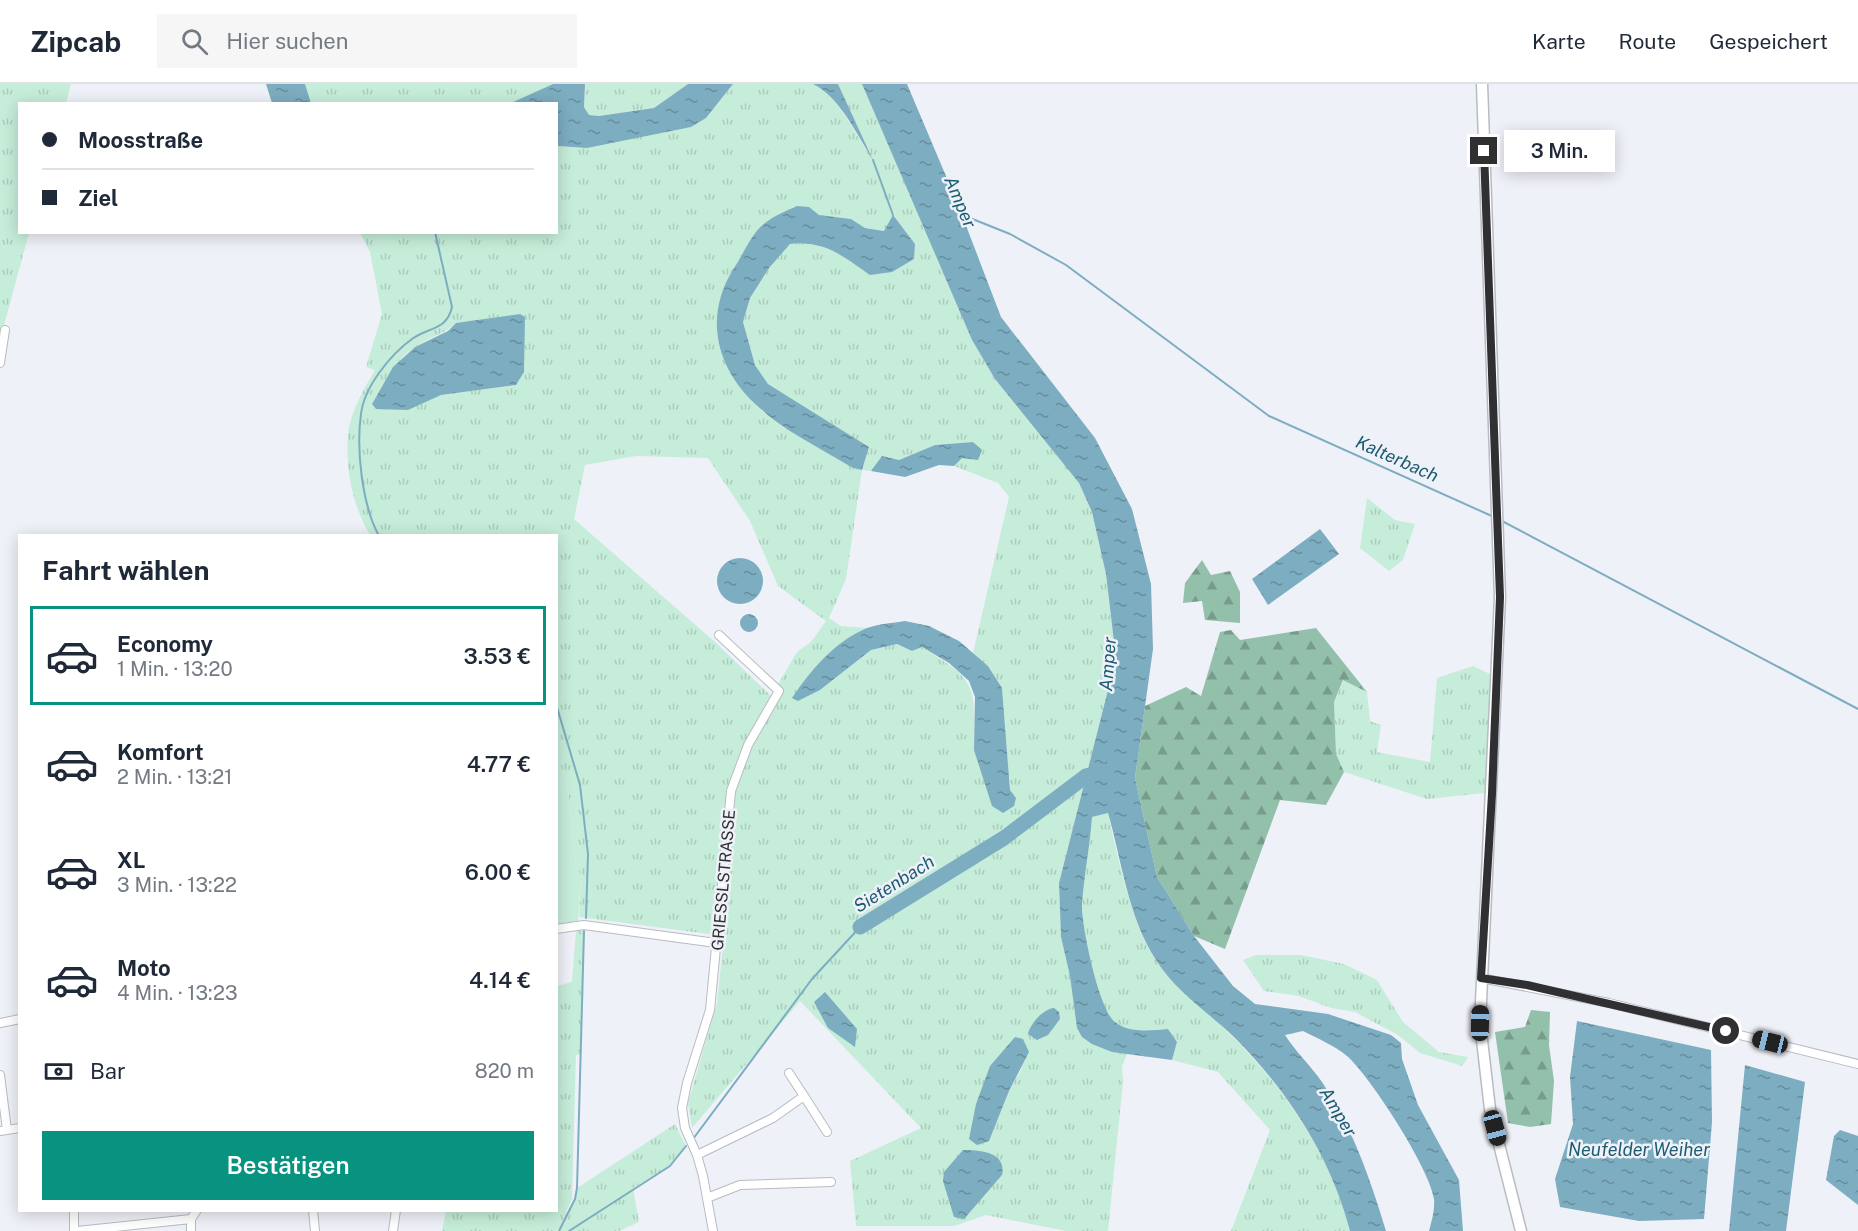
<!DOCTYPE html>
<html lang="de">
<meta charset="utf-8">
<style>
body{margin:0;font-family:"Public Sans",sans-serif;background:#f6f6f7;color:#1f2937;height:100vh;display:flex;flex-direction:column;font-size:22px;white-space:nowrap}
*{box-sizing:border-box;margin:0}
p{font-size:20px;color:#747a83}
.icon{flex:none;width:33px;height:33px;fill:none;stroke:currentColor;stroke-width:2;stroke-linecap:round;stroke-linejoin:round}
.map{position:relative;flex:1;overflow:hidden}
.panel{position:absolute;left:18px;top:450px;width:540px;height:678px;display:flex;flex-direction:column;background:#fff;border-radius:0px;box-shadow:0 3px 15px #0003}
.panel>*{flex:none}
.hud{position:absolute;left:18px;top:18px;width:540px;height:132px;border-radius:0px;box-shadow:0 3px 15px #0003;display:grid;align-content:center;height:132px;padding:0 24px;background:#fff}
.end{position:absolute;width:27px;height:27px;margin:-14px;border:8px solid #303033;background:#fff;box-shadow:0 0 0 3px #fff}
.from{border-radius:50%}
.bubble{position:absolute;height:42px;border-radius:0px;background:#fff;box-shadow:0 3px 15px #0003;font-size:20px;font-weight:600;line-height:42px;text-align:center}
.car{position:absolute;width:18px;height:36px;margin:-18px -9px;border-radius:8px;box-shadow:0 0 4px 2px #0007;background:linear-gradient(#222 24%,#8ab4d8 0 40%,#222 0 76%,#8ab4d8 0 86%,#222 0)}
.hud b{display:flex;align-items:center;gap:21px;height:57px;font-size:22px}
.hud b+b{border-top:2px solid #e0e1e3}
.hud i{width:15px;height:15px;background:#1f2937}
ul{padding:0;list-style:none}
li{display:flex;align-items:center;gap:18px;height:99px;margin:0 12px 9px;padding:0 12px;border:3px solid transparent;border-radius:0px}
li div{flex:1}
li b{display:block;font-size:22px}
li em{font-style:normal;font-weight:600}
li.active{border-color:#079380}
li>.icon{width:54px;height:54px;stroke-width:1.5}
h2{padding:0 24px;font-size:27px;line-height:72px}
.pay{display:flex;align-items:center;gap:15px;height:66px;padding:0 24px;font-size:22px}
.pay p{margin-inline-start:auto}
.button{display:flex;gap:12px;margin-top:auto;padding:12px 24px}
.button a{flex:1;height:69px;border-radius:0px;background:#079380;color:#fff;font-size:24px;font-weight:600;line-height:69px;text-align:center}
header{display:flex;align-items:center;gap:36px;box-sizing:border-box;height:84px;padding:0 30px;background:#fff;border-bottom:2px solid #e0e1e3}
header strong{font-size:28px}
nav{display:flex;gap:33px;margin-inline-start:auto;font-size:21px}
.search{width:420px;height:54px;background:#f6f6f7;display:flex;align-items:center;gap:15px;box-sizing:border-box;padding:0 21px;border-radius:0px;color:#747a83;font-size:22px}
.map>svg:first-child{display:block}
.grass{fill:url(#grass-tufts);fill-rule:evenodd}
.forest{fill:url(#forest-firs)}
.pitch{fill:#c6edd9}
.water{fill:url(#water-ripples)}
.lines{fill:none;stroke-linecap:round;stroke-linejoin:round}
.stream{stroke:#7dadc0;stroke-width:2}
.river{stroke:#7dadc0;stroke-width:15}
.minor-casing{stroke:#b9bbc2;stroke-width:10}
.major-casing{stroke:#b9bbc2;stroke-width:13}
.minor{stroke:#fff;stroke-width:8}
.major{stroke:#fff;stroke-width:10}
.route{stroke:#303033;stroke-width:8}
.labels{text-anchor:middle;stroke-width:5;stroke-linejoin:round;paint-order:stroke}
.street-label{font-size:16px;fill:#303033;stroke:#eff1f8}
.water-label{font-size:18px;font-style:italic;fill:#1d5c70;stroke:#eff1f8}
</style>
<header>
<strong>Zipcab</strong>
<div class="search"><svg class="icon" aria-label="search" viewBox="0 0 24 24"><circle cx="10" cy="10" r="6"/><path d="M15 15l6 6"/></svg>Hier suchen</div>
<nav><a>Karte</a><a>Route</a><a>Gespeichert</a></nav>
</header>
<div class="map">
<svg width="1858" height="1147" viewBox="0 0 1858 1147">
<defs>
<pattern id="grass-tufts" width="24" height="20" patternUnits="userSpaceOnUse" patternTransform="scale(1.5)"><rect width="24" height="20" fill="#c6edd9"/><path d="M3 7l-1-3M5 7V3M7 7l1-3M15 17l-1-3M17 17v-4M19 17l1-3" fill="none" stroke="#acb"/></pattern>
<pattern id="forest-firs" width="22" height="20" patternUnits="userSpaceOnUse" patternTransform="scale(1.5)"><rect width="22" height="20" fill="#93c0aa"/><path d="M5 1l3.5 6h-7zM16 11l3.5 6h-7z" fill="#789c8b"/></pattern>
<pattern id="water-ripples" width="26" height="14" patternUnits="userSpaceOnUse" patternTransform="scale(1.5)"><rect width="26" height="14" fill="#7dadc0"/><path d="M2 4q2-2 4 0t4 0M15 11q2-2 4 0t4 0" fill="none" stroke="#678d9d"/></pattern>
</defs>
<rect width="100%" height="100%" fill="#eff1f8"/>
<path class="grass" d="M0,0h71l-5,19 -46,1v128l9,1 -29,107z
M305,0h248l-42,20 -200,-1z
M585,0h103l-34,24 -55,8 -10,-1 -5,-8z
M733,0h80c27,13 40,48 57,71l-32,-71h24l110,256 23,39 84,104 13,29 14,62 8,68 -6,48 -49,193 2,54 9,39 42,76 15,2 -5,12 1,16 -15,149h-42l-80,-16 -32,11h-98l-6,-65 71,-33 -121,-127 -108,127 -4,-25 29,-100 7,-67 -145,-19 2,-41 -5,-13 -9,-81 -10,-26 -1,-220 -186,-1c-17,-28 -25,-66 -22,-100 2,-22 16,-46 27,-65l-9,-3 16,-53 -12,-62 -10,-19 196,-1 1,-86 30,2 119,-30zM809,123l9,8 33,4 14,9 20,3 8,-16 22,29 -45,31c-29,-20 -44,-34 -80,-31l-21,24 -19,30 -7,24 12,43 13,19 101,63 -7,23 -9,-2 -91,-57 -32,-137zM456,239l60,62 -144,19c12,-21 22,-43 43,-57 14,-9 29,-13 41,-24zM972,358l-18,24 44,17 11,14 -36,156 15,13 14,22 8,102 -36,-40c1,-64 5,-69 -53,-103l-9,4 -15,-7 -26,6 -51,40 -22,11c14,-40 35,-52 70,-73l-27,-2 -12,-8 17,-39 16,-109 9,1 11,-15 17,4 36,-15zM636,372l72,2 42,63 28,65 48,35 -15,21 -14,10 -26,44 -56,-54 -141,-123 11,-54zM1024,980l-15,27 -20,50 -19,-2z
M1367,414l28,22 20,4 -12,36 -14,11 -29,-23z
M1473,582l21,10 -9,117 -58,6 -83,-27 -8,-18 -2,-52 10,-23 23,13 3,29 11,4 -4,27 53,10 7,-84z
M1108,729c9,41 24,114 48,147 17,24 50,50 71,71 57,56 103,122 123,200h-119l39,-101 -52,-58 -46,-12 5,-18 -9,-13c-17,1 -38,5 -54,-7 -15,-11 -33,-98 -32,-118 2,-29 8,-58 10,-87z
M576,846l8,1 -3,123 -5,1 -4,144 -9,20 12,-20 2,-11 98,-64 11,22 -15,19 -38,23 6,34 -20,9h-60v-3l-2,3h-115l4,-20 110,-1 1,-224 15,-4z
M1256,871h45l43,9 33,16 26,42 36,30 29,5 -6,9 -42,-13 -22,-18 -43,-23 -24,-4 -32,-12 -35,-5 -21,-31z"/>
<path class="forest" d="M1202,476l9,15 19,-4 10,21v31l-35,-3 -3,-19 -19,2 2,-20z
M1316,544l51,64 -24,-12 -9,22 2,52 8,18 -18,33 -46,-5 -55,149 -31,-13 -37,-59 -22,-99 10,-72 41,-19 15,9 19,-64 11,-2 9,10z
M1531,926l19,2 -1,33 5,36 -3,43 -21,3 -22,-4 -13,-91 30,-5z"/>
<path class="pitch" d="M557,672l10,26 9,81 5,13 -3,45 -21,3z"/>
<path class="water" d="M266,0h39l6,19h-39z
M553,0h32l-1,23 5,8 10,1 55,-8 34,-24h45l-27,34 -15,9 -104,21 -30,-2 -1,-42 -45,-1z
M813,0h25l35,76c-16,-25 -33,-63 -60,-76z
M862,0h45l50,118 44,115 94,121 37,71 19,75 2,65 -18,129 22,99 37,59 39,50 22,18 73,10 63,21 10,8 1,16 16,46 41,75 4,51h-34c3,-11 6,-21 5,-32 -4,-30 -64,-123 -87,-143 -12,-10 -30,-18 -44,-25l-18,4c10,16 26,31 37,47 30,44 49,99 64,149h-36c-19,-74 -62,-140 -116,-194 -26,-25 -58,-45 -78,-77 -28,-43 -34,-98 -48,-147l-16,4c-2,29 -8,58 -10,87 -1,20 17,107 33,118 15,12 36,8 53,7l9,13 -5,18 -60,-8 -20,-8 -10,-7 -5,-9 -7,-52 -9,-39 -2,-54 49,-193 6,-48 -8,-68 -14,-62 -13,-29 -84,-104 -23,-39z
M797,122l12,1 10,8 32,4 14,9 19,3 9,-16 22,29 -1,15 -22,13 -22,3c-29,-20 -44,-34 -80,-31l-21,24 -19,30 -7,24 12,43 13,19 101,63 -7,23 -9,-2c-29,-18 -67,-36 -92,-59 -44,-37 -59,-91 -27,-141 9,-13 18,-36 31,-45 9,-7 21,-12 32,-17z
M520,230l5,3 -1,55 -8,13 -75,10 -33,15 -32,-1 -4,-5 21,-37 22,-20 33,-16 8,-8z
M973,358l9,8 -4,10 -16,-2 -8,8 -15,-1 -34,12 -34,-6 11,-15 17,4 36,-15z
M1320,445l19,25 -71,51 -16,-26z
M717 497a23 23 0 1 1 46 0a23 23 0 1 1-46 0Z
M740 539a9 9 0 1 1 18 0a9 9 0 1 1-18 0Z
M905,537l24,5 30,15 29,25 14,22 8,102 6,8 -2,8 -11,7 -11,-7 -18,-56 1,-53 -6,-16 -20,-18 -27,-16 -10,4 -15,-7 -26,6 -51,40 -22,11 -6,-3c18,-27 43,-57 75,-70 11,-4 26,-5 38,-7z
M825,908l32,37 -2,18 -27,-19 -14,-26z
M1054,924l5,4 1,7 -12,16 -11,5 -9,-6c2,-10 15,-25 26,-26z
M1577,937l134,29 1,72 -8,97 -65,2 -79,-14 -5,-28 18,-55 -3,-47z
M1015,953l8,2 6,13 -20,39 -20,50 -12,4 -8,-6 7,-35 14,-38z
M1745,981l60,17 -19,149h-57z
M1840,1046l18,6v69l-32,-25 8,-44z
M963,1066c17,0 44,2 39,25l-38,44 -10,-2 -11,-36 1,-9z"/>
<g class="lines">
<path class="stream" d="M873,76l20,55
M960,130l50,20 56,31 203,151 225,101
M1502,437l356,188
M379,452c-17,-31 -23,-87 -18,-122 3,-27 30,-60 51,-75 17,-12 35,-9 40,-32l-17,-75
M556,620l24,81 8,69 -2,64
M693,1055l119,-160 48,-52
M559,1147l16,-32 2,-11 7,-257
M569,1147l101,-65 16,-20"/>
<path class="river" d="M860,843l144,-89 82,-62 18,-5"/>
<defs>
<path id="minor" d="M0,279l5,-33
M556,845l28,-4 132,18
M1481,894l128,25 249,61
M0,939l20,-4
M789,989l15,23
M0,991l7,55
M0,1047l20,-3
M697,1071l76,-37 31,-22 23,36
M707,1114l33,-13 91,-3
M313,1126l2,21
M74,1147v-21
M77,1147l114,-12
M191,1147v-12l6,-9
M393,1147l3,-21
M713,1147l-10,-55 -6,-21 -12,-27 -3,-20 5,-25 23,-73 21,-219 17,-46 31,-54 -60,-56"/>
<path id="major" d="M1482,0l18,513 -20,426 10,86 31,122"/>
</defs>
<use href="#minor" class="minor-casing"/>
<use href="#major" class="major-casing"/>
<use href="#minor" class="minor"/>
<use href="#major" class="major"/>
</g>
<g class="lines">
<path class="route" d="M1484,67l16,446 -8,197 -11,184 46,7 199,46"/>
</g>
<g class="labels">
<g class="street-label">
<text transform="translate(723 796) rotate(-85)" y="6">GRIESSLSTRASSE</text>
</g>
<g class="water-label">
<text transform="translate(960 118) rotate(67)" y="6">Amper</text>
<text transform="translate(1397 375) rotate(24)" y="6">Kalterbach</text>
<text transform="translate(1108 580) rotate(-86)" y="6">Amper</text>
<text transform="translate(894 800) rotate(-32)" y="6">Sietenbach</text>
<text transform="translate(1338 1028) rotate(59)" y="6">Amper</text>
<text x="1639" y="1072">Neufelder Weiher</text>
</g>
</g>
</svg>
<i class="end from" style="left:1726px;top:947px"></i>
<i class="end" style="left:1484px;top:67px"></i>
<div class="bubble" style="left:1504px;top:46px;width:111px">3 Min.</div>
<i class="car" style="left:1480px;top:939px;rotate:1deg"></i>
<i class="car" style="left:1770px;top:958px;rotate:284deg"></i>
<i class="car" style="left:1495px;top:1044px;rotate:165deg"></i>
<div class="hud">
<b><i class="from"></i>Moosstraße</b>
<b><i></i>Ziel</b>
</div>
<section class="panel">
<h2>Fahrt wählen</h2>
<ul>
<li class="active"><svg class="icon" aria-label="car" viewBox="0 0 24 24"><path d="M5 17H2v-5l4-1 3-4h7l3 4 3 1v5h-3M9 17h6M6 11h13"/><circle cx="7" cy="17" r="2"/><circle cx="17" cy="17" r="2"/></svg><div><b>Economy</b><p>1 Min. · 13:20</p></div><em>3.53 €</em></li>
<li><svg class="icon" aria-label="car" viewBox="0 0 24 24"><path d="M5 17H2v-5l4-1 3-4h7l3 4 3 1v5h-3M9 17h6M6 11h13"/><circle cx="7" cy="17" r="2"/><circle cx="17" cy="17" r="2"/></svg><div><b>Komfort</b><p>2 Min. · 13:21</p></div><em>4.77 €</em></li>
<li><svg class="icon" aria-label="car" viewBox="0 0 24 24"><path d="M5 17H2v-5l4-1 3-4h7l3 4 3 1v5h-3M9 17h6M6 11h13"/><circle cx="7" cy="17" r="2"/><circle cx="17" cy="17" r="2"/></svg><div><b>XL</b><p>3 Min. · 13:22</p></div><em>6.00 €</em></li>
<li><svg class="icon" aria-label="car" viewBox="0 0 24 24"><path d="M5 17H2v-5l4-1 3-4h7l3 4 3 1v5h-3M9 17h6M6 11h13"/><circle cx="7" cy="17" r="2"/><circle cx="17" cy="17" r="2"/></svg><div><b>Moto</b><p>4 Min. · 13:23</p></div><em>4.14 €</em></li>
</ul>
<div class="pay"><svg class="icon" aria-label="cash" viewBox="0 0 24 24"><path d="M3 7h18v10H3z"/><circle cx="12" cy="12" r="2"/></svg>Bar<p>820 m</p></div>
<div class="button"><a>Bestätigen</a></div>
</section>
</div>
